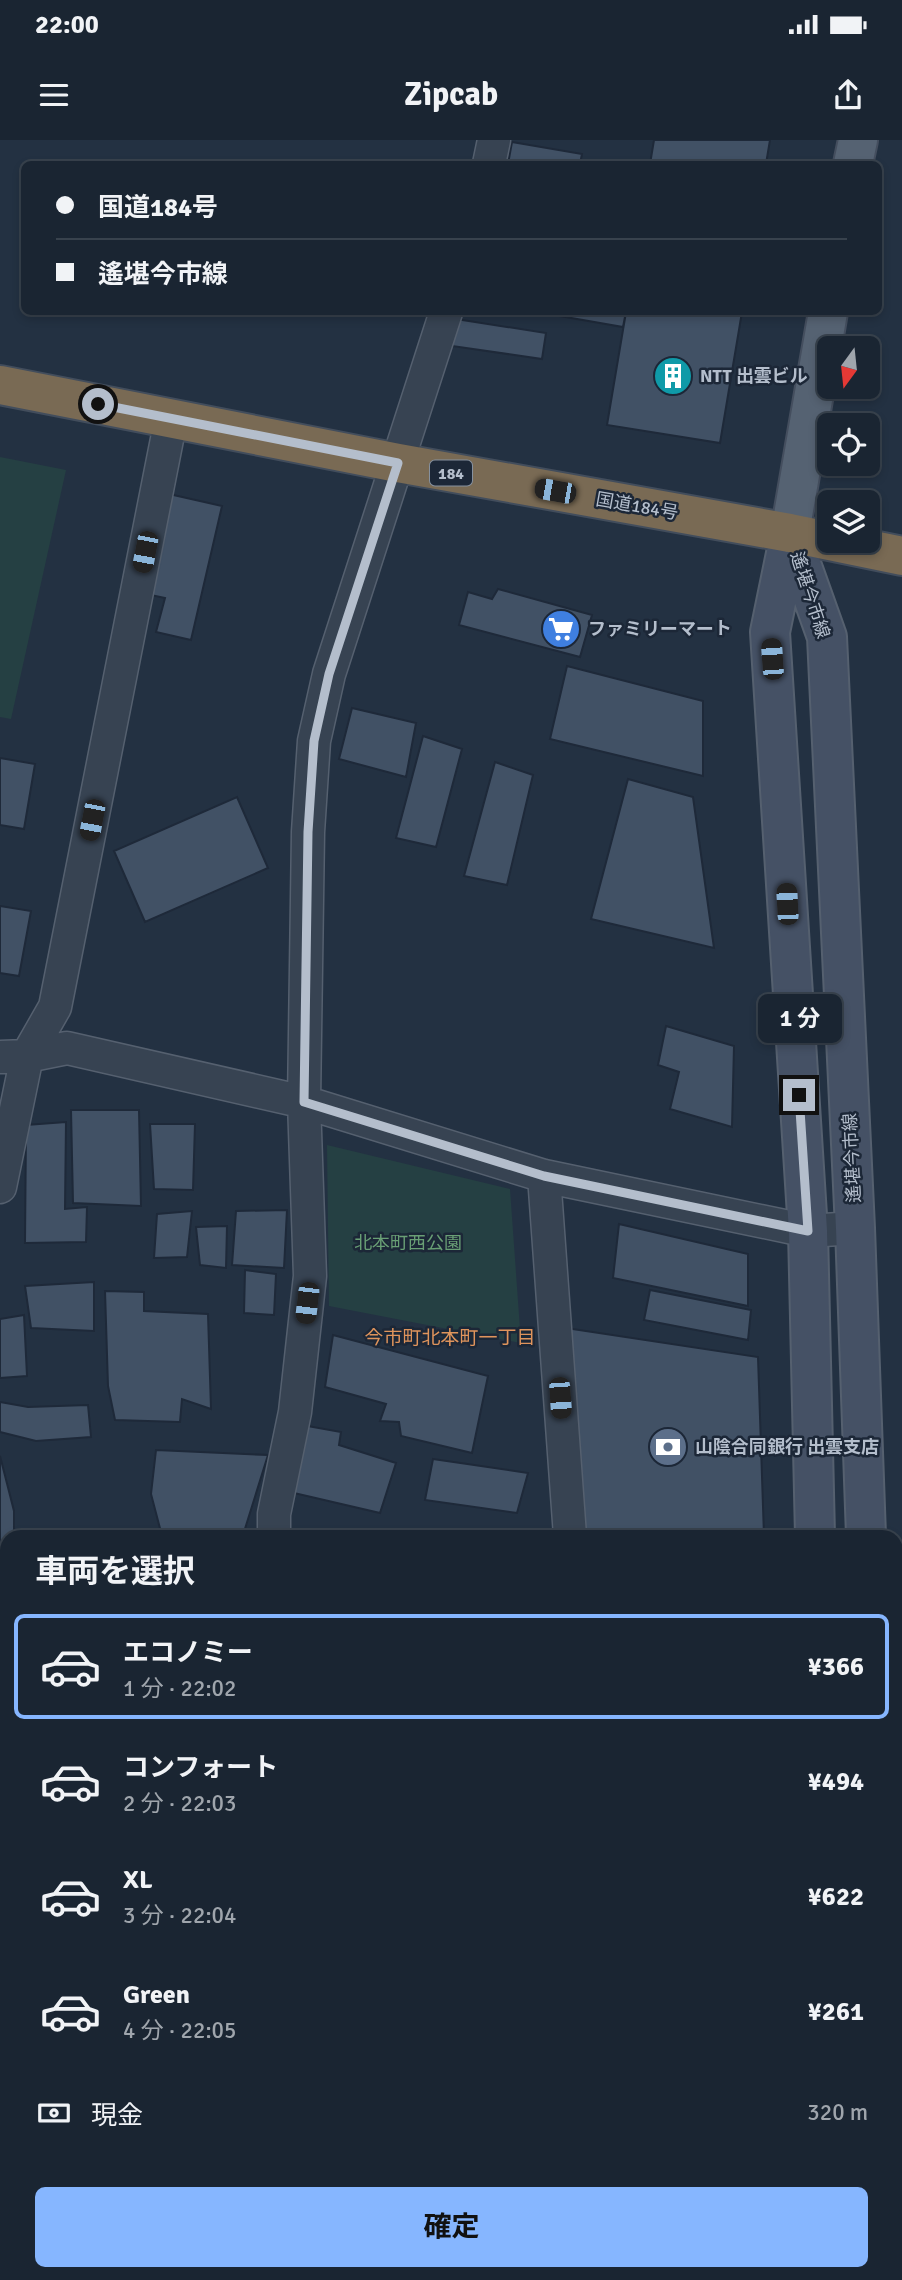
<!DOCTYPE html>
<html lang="ja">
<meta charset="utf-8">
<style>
body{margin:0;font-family:Signika,"Noto Sans JP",sans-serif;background:#27313e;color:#f1f3f6;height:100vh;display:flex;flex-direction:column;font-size:26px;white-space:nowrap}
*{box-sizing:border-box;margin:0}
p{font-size:23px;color:#9fa5ac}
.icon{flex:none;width:38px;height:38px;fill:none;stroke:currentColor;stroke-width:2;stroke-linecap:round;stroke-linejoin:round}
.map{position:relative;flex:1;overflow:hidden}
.details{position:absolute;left:0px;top:1390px;width:903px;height:751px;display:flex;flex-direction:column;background:#1a2532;border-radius:21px 21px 0 0;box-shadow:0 4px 10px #0003,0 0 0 2px #38424d}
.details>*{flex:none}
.hud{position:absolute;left:21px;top:21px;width:861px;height:154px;border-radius:10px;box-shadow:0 4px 10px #0003,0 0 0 2px #38424d;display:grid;align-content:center;height:154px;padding:0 35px;background:#1a2532}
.needle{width:46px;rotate:195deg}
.tools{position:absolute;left:817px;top:196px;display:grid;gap:14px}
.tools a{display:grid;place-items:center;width:63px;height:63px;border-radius:10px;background:#1a2532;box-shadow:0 4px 10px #0003,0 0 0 2px #38424d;font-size:35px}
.end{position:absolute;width:32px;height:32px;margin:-16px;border:9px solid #b4becc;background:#111;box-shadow:0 0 0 4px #111}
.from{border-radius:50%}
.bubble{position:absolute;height:49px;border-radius:10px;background:#1a2532;box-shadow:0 4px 10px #0003,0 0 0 2px #38424d;font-size:23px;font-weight:700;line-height:49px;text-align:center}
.car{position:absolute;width:21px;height:42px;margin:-21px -10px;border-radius:9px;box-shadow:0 0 5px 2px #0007;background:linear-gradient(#222 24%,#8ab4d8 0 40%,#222 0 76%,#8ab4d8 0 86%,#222 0)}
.hud b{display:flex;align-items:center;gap:24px;height:66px;font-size:26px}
.hud b+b{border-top:2px solid #38424d}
.hud i{width:18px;height:18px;background:#f1f3f6}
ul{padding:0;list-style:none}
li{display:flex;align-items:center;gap:21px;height:105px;margin:0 14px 10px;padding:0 21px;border:4px solid transparent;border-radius:10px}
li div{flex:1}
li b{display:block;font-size:26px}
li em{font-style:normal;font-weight:700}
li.active{border-color:#86b6ff}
li>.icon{width:63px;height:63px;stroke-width:1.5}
h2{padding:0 35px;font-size:32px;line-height:84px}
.pay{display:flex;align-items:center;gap:18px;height:77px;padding:0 35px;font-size:26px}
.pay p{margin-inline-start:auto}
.primary-button{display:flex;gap:14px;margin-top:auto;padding:14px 35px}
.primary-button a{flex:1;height:80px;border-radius:10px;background:#86b6ff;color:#111;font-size:28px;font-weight:700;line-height:80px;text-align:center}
.status{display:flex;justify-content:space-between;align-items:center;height:49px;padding:0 35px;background:#1a2532;direction:ltr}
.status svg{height:19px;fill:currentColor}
header{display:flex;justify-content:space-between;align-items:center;height:91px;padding:0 35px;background:#1a2532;font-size:32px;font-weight:700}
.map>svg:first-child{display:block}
.green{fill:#254043}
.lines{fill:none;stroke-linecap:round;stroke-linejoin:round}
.stream{stroke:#354c6b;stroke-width:10}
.building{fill:#415165;stroke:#1e2939;stroke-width:2}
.street-casing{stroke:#55606f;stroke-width:35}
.secondary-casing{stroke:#55606f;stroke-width:42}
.primary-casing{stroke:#444e5e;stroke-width:42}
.highway-casing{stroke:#424d5c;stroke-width:42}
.street{stroke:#374352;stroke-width:32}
.secondary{stroke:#455165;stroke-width:38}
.primary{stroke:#556272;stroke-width:38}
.highway{stroke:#796a54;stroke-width:38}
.route{stroke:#b4becc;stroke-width:9}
.labels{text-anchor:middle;stroke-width:5;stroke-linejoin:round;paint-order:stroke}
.shield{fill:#1c2737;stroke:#86919f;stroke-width:2}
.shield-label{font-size:16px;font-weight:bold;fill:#b4becc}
.poi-label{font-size:18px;font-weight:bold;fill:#b4becc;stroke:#1c2737;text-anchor:start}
.street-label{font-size:18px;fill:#b4becc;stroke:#1c2737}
.park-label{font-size:18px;fill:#699f75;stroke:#1c2737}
.neighbourhood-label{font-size:19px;fill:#df945c;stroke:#1c2737}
</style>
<div class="status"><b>22:00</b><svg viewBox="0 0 49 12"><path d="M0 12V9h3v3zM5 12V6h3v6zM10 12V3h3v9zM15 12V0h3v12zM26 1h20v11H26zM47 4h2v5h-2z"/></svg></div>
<header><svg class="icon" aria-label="menu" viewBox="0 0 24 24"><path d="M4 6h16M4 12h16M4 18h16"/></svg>Zipcab<svg class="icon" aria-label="share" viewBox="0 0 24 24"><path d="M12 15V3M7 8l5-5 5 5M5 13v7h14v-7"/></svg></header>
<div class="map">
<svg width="902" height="2140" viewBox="0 0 902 2140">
<rect width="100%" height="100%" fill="#233142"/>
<path class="green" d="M0,317l66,13 -55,249 -11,-2z
M327,1005l183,44 11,154 -192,-37z"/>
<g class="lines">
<path class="stream" d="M301,2133l32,7"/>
</g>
<path class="building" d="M654,0h116l-4,24h-116z
M512,2l70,12 -2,10h-72z
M537,172h89l-3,15z
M626,172h116l-22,131 -113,-18z
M456,179l90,14 -4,26 -90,-13z
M169,354l53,12 -31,134 -35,-8 9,-34 -19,-4z
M498,449l94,26 -12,42 -121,-32 9,-33 24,7z
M567,526l136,35v75l-153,-37z
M352,568l64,15 -10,54 -67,-18z
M423,596l39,13 -26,98 -40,-9z
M0,618l35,6 -11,65 -24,-4z
M495,622l38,13 -26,110 -43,-9z
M628,639l65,18 21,151 -123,-29z
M237,657l31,71 -123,54 -31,-71z
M0,766l31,5 -12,65 -19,-3z
M666,886l68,20 -2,81 -62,-18 9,-37 -21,-7z
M71,970h68l2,96 -68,-3z
M66,982l-1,87 22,-2 -1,35 -61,1 1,-118z
M150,984h45l-2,66 -39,-1z
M287,1070l-3,58 -52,-3 4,-54z
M192,1071l-5,46 -33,1 3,-44z
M619,1084l129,30v52l-135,-28z
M227,1086l-1,42 -26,-3 -4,-38z
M245,1130l31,4 -2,41 -30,-2z
M94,1142v49l-63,-3 -6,-42z
M650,1150l101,20 -3,30 -104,-20z
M105,1151l39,1v19l64,3 3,95 -29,-10 -2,23 -65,-2 -7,-34z
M24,1175l3,61 -27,2v-59z
M566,1188l192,29 6,179h-183z
M333,1195l155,41 -16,77 -71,-17 -2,-14 -19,-1 6,-17 -61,-17z
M0,1262l28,5 60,-2 3,32 -55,4 -36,-9z
M302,1285l39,7 -2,13 57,18 -16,50 -86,-20z
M156,1310l112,5 -24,77 -35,4h-47l-11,-42z
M0,1316l14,55v25h-7v37l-7,-1z
M433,1319l95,14 -11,40 -92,-13z
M2,1438l5,1v83l-7,-2z
M0,1717l7,1v33l-7,-2z
M7,1780v53l-7,-1v-19z
M0,1861h4l-3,37h-1z
M7,1894v72l-7,-1v-27z
M0,1984l7,2v34l-4,28 -3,-1z
M0,2034h7v33l-7,-1z
M307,2133h73v7h-72z
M413,2133h36l1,7h-37z
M525,2133h65l1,7h-66z"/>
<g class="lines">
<defs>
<path id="street" d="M489,24l5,-24
M0,917l27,-1 40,-8 237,54 240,74 264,55 47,-3
M544,1036l26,360
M0,1047l27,-131 28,-49 116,-588
M274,1396v-22l21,-102 15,-136 -6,-174 4,-270 6,-91 15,-67 117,-362
M0,1838l7,1
M0,2080l7,1
M237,2133l30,7
M620,2133v7"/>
<path id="secondary" d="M790,393l37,104 28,591 11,308
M790,394l-20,98 38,599 7,305
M896,1512l6,1
M0,1545l7,2
M896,1774l6,38
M896,2056l6,34"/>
<path id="primary" d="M853,24l5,-24
M790,393l38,-221"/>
<path id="highway" d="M0,245l398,78 392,70 112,23"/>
</defs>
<use href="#street" class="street-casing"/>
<use href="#secondary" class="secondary-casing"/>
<use href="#primary" class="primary-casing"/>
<use href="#highway" class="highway-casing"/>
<use href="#street" class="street"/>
<use href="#secondary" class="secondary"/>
<use href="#primary" class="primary"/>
<use href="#highway" class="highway"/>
</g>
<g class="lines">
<path class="route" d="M98,264l300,59 -69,211 -15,67 -6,91 -4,270 240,74 264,55 -9,-136"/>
</g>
<defs>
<symbol id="building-disc" viewBox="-11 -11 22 22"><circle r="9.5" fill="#0f9aa8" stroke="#1c2737"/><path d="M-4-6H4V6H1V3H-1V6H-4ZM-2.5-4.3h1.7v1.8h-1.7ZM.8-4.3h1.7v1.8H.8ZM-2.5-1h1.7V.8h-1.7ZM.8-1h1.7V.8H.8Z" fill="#fff"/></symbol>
<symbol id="supermarket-disc" viewBox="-11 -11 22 22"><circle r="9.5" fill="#3f7fe0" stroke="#1c2737"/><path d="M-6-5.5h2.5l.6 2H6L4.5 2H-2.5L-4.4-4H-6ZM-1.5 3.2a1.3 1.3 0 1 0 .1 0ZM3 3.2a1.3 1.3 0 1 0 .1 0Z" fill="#fff"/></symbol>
<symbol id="bank-disc" viewBox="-11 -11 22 22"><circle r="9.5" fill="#5c6f8a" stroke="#1c2737"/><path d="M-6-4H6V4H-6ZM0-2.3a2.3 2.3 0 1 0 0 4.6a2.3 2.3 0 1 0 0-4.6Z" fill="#fff"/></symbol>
</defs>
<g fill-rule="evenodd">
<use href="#building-disc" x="651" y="214" width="44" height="44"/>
<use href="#supermarket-disc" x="539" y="467" width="44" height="44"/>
<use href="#bank-disc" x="646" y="1285" width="44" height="44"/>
</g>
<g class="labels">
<rect class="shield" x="430" y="320.5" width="42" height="25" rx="5"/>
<g class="shield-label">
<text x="451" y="339">184</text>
</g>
<g class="poi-label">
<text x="700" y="242">NTT 出雲ビル</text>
<text x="588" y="495">ファミリーマート</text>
<text x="695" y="1313">山陰合同銀行 出雲支店</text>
</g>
<g class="street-label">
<text transform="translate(637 366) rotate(10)" y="6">国道184号</text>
<text transform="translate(810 455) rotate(72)" y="6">遙堪今市線</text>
<text transform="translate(852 1018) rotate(-93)" y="6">遙堪今市線</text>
</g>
<g class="park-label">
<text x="408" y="1109">北本町西公園</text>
</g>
<g class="neighbourhood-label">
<text x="450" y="1204">今市町北本町一丁目</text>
</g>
</g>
</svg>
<div class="tools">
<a><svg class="needle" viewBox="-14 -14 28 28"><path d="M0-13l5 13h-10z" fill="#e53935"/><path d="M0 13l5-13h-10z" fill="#9fa5ac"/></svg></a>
<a><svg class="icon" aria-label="locate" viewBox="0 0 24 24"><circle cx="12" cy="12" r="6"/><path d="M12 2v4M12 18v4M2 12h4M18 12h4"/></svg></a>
<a><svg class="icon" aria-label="layers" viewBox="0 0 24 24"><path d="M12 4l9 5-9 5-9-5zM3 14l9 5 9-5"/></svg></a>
</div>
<i class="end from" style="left:98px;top:264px"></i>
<i class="end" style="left:799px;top:955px"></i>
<div class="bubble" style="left:758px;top:854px;width:84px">1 分</div>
<i class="car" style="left:555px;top:351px;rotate:280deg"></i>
<i class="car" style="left:145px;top:412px;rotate:191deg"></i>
<i class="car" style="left:772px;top:519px;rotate:356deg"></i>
<i class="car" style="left:92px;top:680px;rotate:191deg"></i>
<i class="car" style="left:787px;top:764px;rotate:357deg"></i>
<i class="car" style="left:307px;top:1163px;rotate:187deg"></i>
<i class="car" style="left:560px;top:1258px;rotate:176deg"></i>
<div class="hud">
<b><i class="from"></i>国道184号</b>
<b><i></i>遙堪今市線</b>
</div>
<section class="details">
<h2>車両を選択</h2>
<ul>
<li class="active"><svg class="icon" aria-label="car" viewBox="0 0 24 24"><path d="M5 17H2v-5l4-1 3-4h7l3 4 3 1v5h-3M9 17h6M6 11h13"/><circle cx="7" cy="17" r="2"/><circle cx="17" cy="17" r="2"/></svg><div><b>エコノミー</b><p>1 分 · 22:02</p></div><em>¥366</em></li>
<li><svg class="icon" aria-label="car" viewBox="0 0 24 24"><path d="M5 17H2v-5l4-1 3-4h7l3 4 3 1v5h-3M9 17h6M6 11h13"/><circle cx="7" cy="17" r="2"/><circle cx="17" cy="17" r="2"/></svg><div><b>コンフォート</b><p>2 分 · 22:03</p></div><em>¥494</em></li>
<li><svg class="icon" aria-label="car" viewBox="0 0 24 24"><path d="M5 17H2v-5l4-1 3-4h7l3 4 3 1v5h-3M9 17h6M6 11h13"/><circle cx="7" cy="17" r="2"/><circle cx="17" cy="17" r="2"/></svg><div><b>XL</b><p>3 分 · 22:04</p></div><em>¥622</em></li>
<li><svg class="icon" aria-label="car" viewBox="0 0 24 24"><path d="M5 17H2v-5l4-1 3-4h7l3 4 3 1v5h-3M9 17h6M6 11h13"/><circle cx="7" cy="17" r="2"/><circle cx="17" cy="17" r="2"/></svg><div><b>Green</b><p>4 分 · 22:05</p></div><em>¥261</em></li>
</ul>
<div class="pay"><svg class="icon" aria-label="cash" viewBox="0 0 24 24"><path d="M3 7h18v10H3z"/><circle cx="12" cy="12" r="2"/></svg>現金<p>320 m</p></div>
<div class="primary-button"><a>確定</a></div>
</section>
</div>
